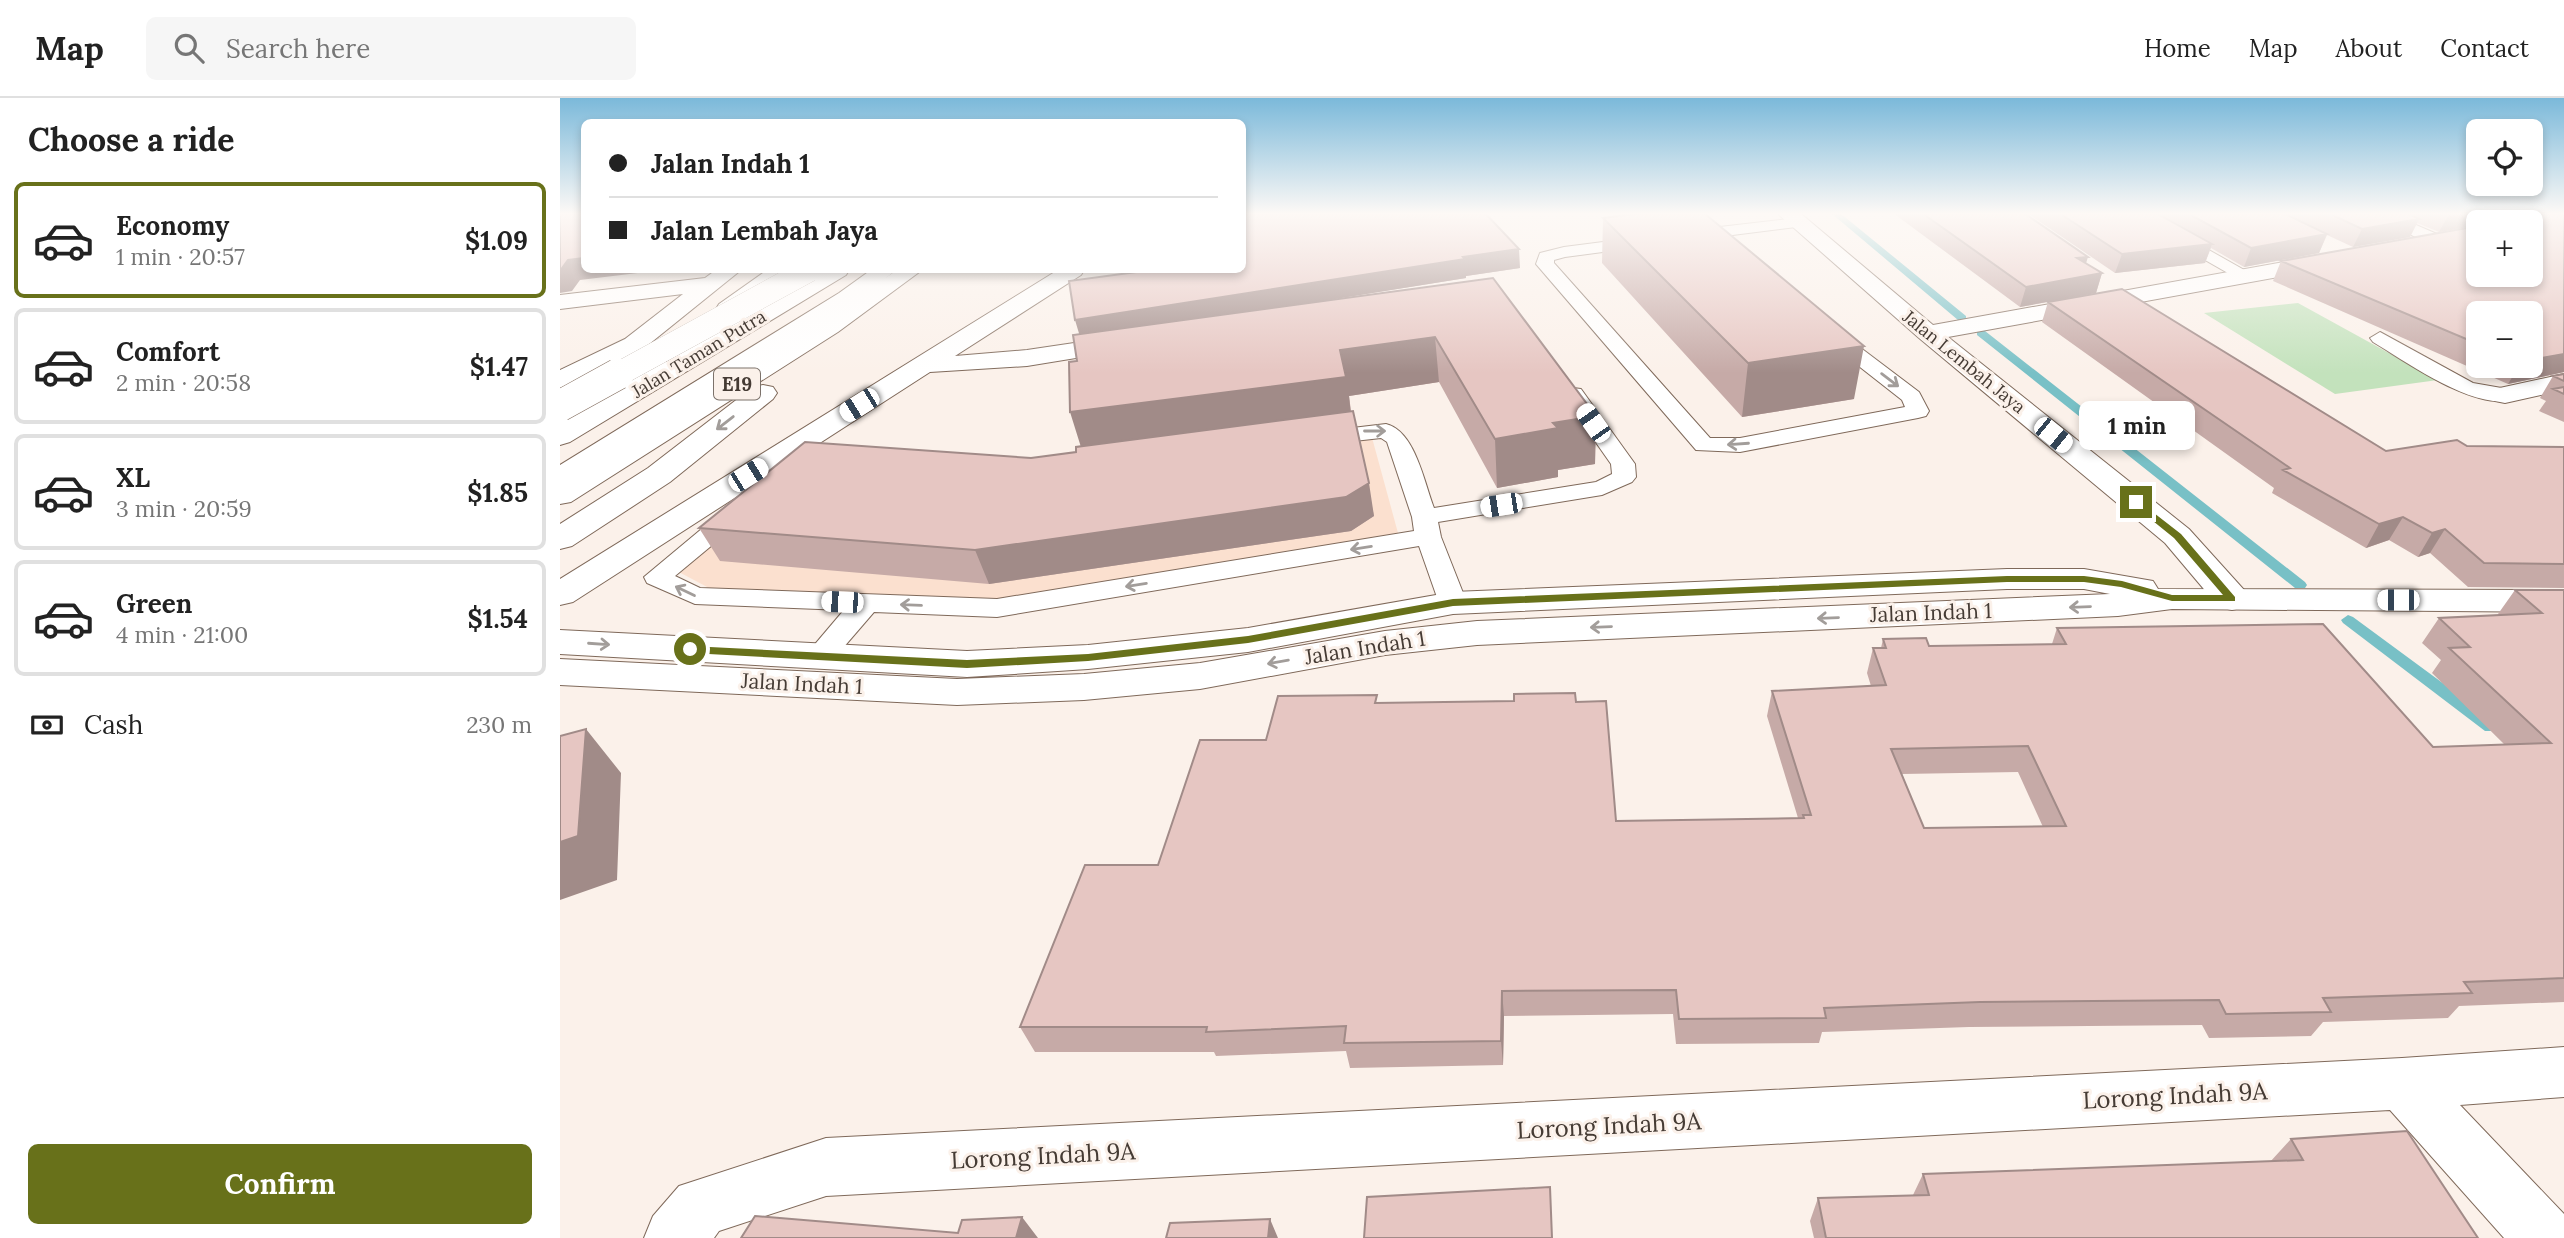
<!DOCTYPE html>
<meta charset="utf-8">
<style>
body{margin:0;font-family:Lora,serif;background:#f6f6f6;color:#222;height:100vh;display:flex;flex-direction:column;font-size:26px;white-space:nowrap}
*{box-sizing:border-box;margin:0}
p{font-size:23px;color:#767676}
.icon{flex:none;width:38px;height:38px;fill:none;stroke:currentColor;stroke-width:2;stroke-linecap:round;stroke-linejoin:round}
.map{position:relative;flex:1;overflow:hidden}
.side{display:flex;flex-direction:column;background:#fff;width:560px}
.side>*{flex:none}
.banner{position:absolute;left:21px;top:21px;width:665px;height:154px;border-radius:10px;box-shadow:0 4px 10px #0003;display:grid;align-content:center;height:154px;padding:0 28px;background:#fff}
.fabs{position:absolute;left:1906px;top:21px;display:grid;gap:14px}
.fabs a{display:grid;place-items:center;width:77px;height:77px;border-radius:10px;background:#fff;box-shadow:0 4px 10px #0003;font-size:35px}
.end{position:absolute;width:32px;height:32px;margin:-16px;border:9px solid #68711a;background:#fff;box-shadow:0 0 0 4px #fff}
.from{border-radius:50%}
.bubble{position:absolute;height:49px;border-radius:10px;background:#fff;box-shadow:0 4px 10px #0003;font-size:23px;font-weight:700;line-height:49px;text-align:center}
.car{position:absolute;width:21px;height:42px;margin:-21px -10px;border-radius:9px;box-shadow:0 0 5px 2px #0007;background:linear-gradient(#fff 24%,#345 0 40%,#fff 0 76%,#345 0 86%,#fff 0)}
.banner b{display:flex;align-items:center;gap:24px;height:66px;font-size:26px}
.banner b+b{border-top:2px solid #e0e0e0}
.banner i{width:18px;height:18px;background:#222}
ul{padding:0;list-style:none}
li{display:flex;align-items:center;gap:21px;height:116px;margin:0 14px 10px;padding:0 14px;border:4px solid #e0e0e0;border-radius:10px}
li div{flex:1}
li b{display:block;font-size:26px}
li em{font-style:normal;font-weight:700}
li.selected{border-color:#68711a}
li>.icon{width:63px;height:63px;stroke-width:1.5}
h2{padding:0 28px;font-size:32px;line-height:84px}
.pay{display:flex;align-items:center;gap:18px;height:77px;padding:0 28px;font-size:26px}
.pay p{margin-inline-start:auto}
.action{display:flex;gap:14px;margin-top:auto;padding:14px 28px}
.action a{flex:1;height:80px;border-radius:10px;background:#68711a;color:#fff;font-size:28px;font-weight:700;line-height:80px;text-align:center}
header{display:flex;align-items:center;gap:42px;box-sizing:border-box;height:98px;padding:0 35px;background:#fff;border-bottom:2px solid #e0e0e0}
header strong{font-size:33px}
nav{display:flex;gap:38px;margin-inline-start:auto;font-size:24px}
.search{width:490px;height:63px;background:#f6f6f6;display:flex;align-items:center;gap:18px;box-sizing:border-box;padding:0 24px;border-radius:10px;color:#767676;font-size:26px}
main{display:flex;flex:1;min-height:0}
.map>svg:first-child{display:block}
.built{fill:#fbe0cf}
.green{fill:#c3e2bc}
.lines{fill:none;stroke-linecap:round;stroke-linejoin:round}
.stream{fill:#78c0c6;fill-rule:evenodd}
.lane-casing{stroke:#7f695a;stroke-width:2}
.street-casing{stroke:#7f695a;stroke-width:2}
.secondary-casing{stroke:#7f695a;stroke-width:2}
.highway-casing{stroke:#7f695a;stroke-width:2}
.lane{fill:#fff;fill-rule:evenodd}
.street{fill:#fff;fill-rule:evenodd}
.secondary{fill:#fff;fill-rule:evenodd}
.highway{fill:#fff;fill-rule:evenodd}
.highway-bridge-far1-casing{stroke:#7f695a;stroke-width:24;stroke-linecap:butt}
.highway-bridge-casing{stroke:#7f695a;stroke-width:32;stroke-linecap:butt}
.highway-bridge-far1{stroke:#fff;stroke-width:24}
.highway-bridge{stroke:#fff;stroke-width:31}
.wall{fill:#c6aaa7;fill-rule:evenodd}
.shaded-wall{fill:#a18b88}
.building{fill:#e6c6c2;stroke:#a18b88;stroke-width:2;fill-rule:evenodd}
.oneway{stroke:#a29d9a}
.route{fill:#68711a}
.labels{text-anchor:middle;stroke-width:6;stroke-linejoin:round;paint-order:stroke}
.far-street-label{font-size:18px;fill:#453b34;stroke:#fbf1ea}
.shield{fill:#fbf1ea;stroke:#7c726b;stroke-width:2}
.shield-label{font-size:19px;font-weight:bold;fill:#453b34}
.street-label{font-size:21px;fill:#453b34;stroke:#fbf1ea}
.near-street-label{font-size:24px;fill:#453b34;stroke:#fbf1ea}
</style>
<header>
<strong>Map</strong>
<div class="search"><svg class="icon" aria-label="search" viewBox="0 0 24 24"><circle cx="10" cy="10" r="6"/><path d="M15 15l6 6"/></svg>Search here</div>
<nav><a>Home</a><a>Map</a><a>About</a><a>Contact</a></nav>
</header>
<main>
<section class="side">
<h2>Choose a ride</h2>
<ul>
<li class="selected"><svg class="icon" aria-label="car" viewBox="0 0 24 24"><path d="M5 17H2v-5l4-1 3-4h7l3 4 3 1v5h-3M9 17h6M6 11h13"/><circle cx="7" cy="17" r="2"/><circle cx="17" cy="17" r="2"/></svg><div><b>Economy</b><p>1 min · 20:57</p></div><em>$1.09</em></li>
<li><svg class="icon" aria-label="car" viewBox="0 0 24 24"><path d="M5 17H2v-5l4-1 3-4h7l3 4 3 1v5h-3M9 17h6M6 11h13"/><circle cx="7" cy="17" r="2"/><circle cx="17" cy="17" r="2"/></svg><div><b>Comfort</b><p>2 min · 20:58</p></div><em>$1.47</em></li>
<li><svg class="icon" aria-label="car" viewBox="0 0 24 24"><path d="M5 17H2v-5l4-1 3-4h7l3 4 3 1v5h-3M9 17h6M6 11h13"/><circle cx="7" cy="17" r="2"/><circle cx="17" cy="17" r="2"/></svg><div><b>XL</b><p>3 min · 20:59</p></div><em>$1.85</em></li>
<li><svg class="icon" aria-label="car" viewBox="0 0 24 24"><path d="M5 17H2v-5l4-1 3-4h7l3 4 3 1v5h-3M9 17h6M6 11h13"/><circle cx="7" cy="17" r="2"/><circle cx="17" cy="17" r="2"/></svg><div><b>Green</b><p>4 min · 21:00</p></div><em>$1.54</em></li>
</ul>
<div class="pay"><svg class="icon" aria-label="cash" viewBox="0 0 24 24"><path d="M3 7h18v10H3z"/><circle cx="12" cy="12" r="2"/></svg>Cash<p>230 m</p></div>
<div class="action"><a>Confirm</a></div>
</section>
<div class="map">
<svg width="2004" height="1140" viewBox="0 0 2004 1140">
<rect width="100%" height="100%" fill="#fbf1ea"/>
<path class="built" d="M811,336l27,99 -403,66 -286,-11 -32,-17 130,-107 240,16z"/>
<path class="green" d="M1738,205l140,77 -103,14 -131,-81z"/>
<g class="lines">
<path class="stream" d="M1271,115h9l126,103v4h-8z
M1417,233h8l320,251 2,3 -2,3h-10l-318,-253z
M1788,517l5,2 144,106 2,4 -2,4h-12l-142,-108 -2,-3z"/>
<defs>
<path id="lane" d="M1563,115h20l112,63 -9,5 -6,-1z
M1806,115h22l56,24 2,4 -8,5 -6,-1z
M1238,120l8,5 -2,3 -119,15 -8,-5 8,-5z
M1082,139l8,5 -2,4 -83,11 -11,3v3l156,175h30l165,-31 -3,-7 -79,-62 -3,-4 10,-6 7,2 82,62 10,19 -3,5 -8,2 -178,34 -44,-2 -160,-186 4,-11 24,-6z
M1820,234l93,51 40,7 3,5 -3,5c-41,10 -106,-38 -140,-58l-3,-4z
M1013,290l8,1 54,75 1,13 -4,5 -30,13 -164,27 3,15 26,66 -4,6 -10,2 -10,-2 -4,-6 -20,-57 -422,71 -123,-5 -44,51 -10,3 -10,-3 -5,-7 39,-46 -149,-6 -48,-21 -3,-6 84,-70 9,-2 9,2 3,5 -3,5 -71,59 25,12 297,11 417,-68 -2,-14 -25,-75 -6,-4 -63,7 -8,-2 -3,-5 3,-5 76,-9c29,7 38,58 48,84l162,-26 16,-8 -1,-10 -49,-70 3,-5z"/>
<path id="street" d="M1217,115h23l133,112 395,-71 8,2 3,5 -3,5 -8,2 -380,69 241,192 56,62 5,8 -5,8 -13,3 -13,-3 -54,-64 -246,-205z
M156,172h25l-98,79 -83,39v-18l65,-31 58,-45 -123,15v-14l145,-17z
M498,172h26l-3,5 -126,81 72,-6 101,-15 9,3 4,5 -4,5 -110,18 -97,6 -357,230 -13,3v-26z
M2004,276v16l-59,13 -10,-2 -4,-6 4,-6z
M2004,949v50l-104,8 104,109v24h-60l-114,-128 -1564,86 -107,35 -5,7h-70l9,-22 26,-30 147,-48 1576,-80z"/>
<path id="secondary" d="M263,172h26l-3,5 -276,167 -10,3v-21z
M311,172h25l-41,33 -284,182 -11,2v-22l279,-172z
M1447,471h77l69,12 5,8 406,1v22l-392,-3 -54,7 -641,29 -92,10 -185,34 -116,11 -127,5 -397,-20v-26l397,20 127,-5 116,-11 185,-32 92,-10 633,-27 -26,-5h-77l-554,25 -205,38 -160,17 -121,8 -407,-23v-24l407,21 121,-6 160,-17 205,-36z"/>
<path id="highway" d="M207,172h25l-55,44 -9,2 -9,-2 -3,-5 3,-5z
M337,172h25l-84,62 -267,170 -11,2v-23l260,-159z
M94,258l9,2 4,6 -4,6 -93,69 -10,3v-23l85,-61z
M203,287l10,2 4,6 -4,6 -103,83 -98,64 -12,3v-25l88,-56 105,-81z"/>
</defs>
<use href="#lane" class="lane-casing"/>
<use href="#street" class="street-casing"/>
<use href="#secondary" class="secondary-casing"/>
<use href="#highway" class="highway-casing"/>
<use href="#lane" class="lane"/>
<use href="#street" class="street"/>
<use href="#secondary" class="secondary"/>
<use href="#highway" class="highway"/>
<defs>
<path id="highway-bridge-far1" d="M55,278l194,-106"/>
<path id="highway-bridge" d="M0,308l58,-32"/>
</defs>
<use href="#highway-bridge-far1" class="highway-bridge-far1-casing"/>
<use href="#highway-bridge" class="highway-bridge-casing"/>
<use href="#highway-bridge-far1" class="highway-bridge-far1"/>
<use href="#highway-bridge" class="highway-bridge"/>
</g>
<path class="wall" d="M1333,115h131l62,51 16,9 -6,20 -76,14z
M1467,115h537v159l-56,12 -235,-103 8,-20 249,-39h-52v4l-39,6 -22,-9 -7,14 -57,10 -26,-12 -8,18 -75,14 -33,-19 -6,15 -90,10zM1918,215l52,53h-52z
M1043,120l251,181 -112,18 -140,-154z
M960,170l-54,8v2l-138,22 165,-22 103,138 -1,48 -37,6v7l-61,11 -58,-106 -90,14 2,15 23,105 -23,15 -362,53 -269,-23 -21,-33 332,-70 45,-6 5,-5 -4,-86 2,-27 64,-63 -1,-1z
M1488,204l338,149 81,-5 97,1v141l-96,-1 -38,-34 -12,4 -29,-17 -23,8 -94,-55 2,-5 -232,-166z
M2004,276v48l-25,-11 7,-10 -6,-3 13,-22z
M1955,492h49v412l-105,4 -11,12 -125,4 -12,14 -102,2 -7,-13 -233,2 -147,5 -3,11 -143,1 -3,-30 -169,2 -1,49 -153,3 -4,-17 -130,5 -2,-4h-179l-15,-25 138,-162 108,-125 112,-37 198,-1 40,119 182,-3 -31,-102 5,-25 99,-5 -4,-13 6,-25h8l2,-9 46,7 123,-2 5,-16 376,119 72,-2 -73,-72 9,-13 -19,-17 17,-25 60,-3 -1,-1zM1458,674l25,55 -119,1 -22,-54z
M1731,1041l187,99h-664l-4,-17 8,-23 95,-3 10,-21 347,-12z"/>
<path class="shaded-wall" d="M1893,115h31l-5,9h-1v3l-39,7 10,-18z
M1859,121l-9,18 -57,10 9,-18z
M1767,136l-8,19 -75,14 7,-19z
M1652,146l-7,19 -90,10 7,-19z
M959,151l1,19 -54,8v2l-385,62 -6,-20 388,-63z
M1528,159l-6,19 -5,-18z
M24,160v12h64l-2,2 -66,8 -8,11 -12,2v-22l8,-11z
M1542,175l-6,20 -76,14 6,-20z
M875,239l4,45 -90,14 3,28 -267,36 -15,-48 270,-62z
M1304,248l-10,53 -112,18 6,-54z
M2004,256v18l-56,12 11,-18h11v-6z
M1036,318l-1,48 -37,6v7l-61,11 -2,-49 58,-16z
M809,385l5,33 -23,15 -362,53 -14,-34z
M1843,419l-14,23 -23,8 13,-24z
M1885,431l-15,24 -12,4 14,-24z
M26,631l35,44 -4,107 -57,20v-58z
M942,893l2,25 -1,49 -2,-24z
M462,1119l16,21h-22z
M710,1121l8,19h-10z"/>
<path class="building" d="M0,115h24v45l-16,2 -8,11z
M682,115h243l34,36 -56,8 2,2 -390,61 -6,-39 75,-10 -1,-1h99z
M1082,115h62l160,133 -116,17 -145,-145z
M1362,115h102l64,44 -11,1 25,15 -76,14z
M1499,115h97l56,31 -90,10z
M1627,115h96l44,21 -76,14z
M1768,115h79l12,6 -57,10z
M1930,115h48l1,2 11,-2h14v141l-34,6v-47h-52v31l-197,-83 197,-35v49h52v-53h-41z
M933,180l103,138 -43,7 5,5 -63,11 -60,-102 -95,13 6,27 -276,35 -1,-50 8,-1 -4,-26z
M1562,191l264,162 71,-11 10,6 97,1v117l-80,-1 -39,-34 -13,4 -29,-16 -24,7 -96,-54 7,-2 -242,-166z
M2004,276v7l-11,-5z
M2004,289v7l-11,-5z
M793,313l16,72 -23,14 -371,53 -276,-22 106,-86 226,16 45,-6v-5z
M1955,492h49v388l-100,4 8,11 -149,5 8,14 -105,2 -7,-14 -239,2 -156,6 2,10 -147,1 -3,-29 -174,1 -1,50 -157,2 2,-17 -140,6 1,-5h-187l65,-162h73l42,-125h66l12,-44 99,-1 -2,8 139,-2v-7l61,-1 1,9 30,-1 10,120 188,-3 -1,-3h8l-39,-124 114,-6 -13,-37h13l-3,-9 43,-1 3,8 137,-2 -9,-16 266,-4 110,123 118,-4 -102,-95 21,-1 -31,-29 103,-5zM1468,648l38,80 -142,2 -33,-79z
M26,631l-8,107 -18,6v-106z
M1847,1033l71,107h-652l-8,-40 111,-3 -6,-21 380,-14 -12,-21z
M990,1089l2,51h-188l3,-41z
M195,1118l203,17 4,-13 60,-3 -6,21h-275z
M710,1121l-2,19h-102l4,-15z"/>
<defs><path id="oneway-shaft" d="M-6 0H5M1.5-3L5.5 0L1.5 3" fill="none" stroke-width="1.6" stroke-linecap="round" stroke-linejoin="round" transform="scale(1.75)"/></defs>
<g class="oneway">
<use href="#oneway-shaft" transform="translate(1330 282) rotate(37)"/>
<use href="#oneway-shaft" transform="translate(165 325) rotate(142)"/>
<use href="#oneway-shaft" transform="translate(815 333)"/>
<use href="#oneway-shaft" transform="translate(1178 346) rotate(176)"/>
<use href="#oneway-shaft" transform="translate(801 450) rotate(171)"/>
<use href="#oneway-shaft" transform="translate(576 487) rotate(171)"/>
<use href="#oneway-shaft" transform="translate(125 493) rotate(-154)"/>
<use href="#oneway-shaft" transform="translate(351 507) rotate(-178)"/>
<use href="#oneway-shaft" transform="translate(1520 509) rotate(178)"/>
<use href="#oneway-shaft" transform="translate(1268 520) rotate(178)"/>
<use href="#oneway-shaft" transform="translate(1041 529) rotate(178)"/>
<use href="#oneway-shaft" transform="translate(39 546) rotate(4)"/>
<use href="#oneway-shaft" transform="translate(718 564) rotate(170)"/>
</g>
<linearGradient id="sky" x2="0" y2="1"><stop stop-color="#7bb9da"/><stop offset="0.42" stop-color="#fdf9f6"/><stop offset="1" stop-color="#fdf9f6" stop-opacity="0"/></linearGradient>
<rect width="2004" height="275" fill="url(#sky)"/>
<path class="route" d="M1576,401l45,35 54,63v4h-63l-51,-14 -37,-5h-77l-554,24 -205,37 -160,18 -121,7 -277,-15 -5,-4 5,-3 277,14 121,-6 160,-18 205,-37 554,-23h77l38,5 50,14h51l-49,-57 -42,-34 -1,-2z"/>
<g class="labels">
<g class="far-street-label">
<text transform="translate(139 256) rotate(-31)" y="6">Jalan Taman Putra</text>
<text transform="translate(1404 264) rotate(39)" y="6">Jalan Lembah Jaya</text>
</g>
<rect class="shield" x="154" y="270.5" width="46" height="31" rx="5"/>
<g class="shield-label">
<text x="177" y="293">E19</text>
</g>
<g class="street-label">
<text transform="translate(1371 515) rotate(-2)" y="7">Jalan Indah 1</text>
<text transform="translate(805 550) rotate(-9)" y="7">Jalan Indah 1</text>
<text transform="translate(242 586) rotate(3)" y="7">Jalan Indah 1</text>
</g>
<g class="near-street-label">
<text transform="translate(1615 998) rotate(-3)" y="8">Lorong Indah 9A</text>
<text transform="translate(1049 1028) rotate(-3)" y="8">Lorong Indah 9A</text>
<text transform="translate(483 1058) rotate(-3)" y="8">Lorong Indah 9A</text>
</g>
</g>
</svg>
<div class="fabs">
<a><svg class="icon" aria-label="locate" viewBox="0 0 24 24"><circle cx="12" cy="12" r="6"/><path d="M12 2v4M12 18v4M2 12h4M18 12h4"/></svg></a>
<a>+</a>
<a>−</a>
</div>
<i class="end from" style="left:130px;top:551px"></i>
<i class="end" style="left:1576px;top:404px"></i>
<div class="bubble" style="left:1519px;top:303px;width:116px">1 min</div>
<i class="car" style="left:299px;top:307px;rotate:238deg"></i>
<i class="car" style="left:1033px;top:325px;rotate:325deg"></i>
<i class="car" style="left:1493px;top:337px;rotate:129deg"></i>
<i class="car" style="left:188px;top:377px;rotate:58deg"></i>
<i class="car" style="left:941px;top:407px;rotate:261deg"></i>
<i class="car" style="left:1838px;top:502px;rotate:270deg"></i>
<i class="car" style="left:282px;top:504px;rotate:272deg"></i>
<div class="banner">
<b><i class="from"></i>Jalan Indah 1</b>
<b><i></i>Jalan Lembah Jaya</b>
</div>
</div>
</main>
